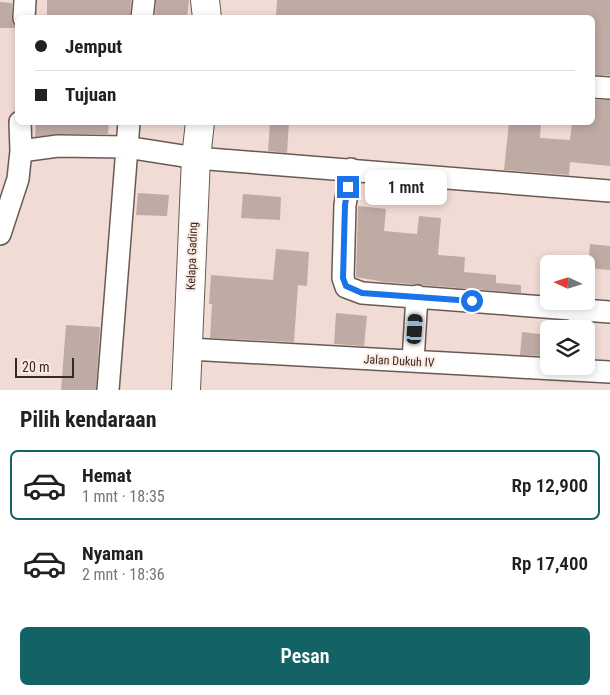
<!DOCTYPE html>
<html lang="id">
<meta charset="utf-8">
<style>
body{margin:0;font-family:"Roboto Condensed",sans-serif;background:#f2f2f2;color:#202124;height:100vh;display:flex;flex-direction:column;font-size:19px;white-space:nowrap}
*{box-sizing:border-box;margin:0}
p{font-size:16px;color:#757577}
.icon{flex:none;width:28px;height:28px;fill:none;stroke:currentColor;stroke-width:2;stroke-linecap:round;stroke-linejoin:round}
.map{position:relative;height:390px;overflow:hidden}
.sheet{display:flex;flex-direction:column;background:#fff;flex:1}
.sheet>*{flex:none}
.top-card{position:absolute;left:15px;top:15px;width:580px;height:110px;border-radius:8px;box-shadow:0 2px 8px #0003;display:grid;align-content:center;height:110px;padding:0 20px;background:#fff}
.needle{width:32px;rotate:274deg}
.tools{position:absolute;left:540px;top:255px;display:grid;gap:10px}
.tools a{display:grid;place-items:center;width:55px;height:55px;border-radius:8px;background:#fff;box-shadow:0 2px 8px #0003;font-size:25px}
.scale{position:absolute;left:15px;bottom:12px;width:59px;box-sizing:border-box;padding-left:5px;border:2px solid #332b28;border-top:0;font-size:14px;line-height:18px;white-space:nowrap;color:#332b28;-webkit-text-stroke:4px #fee9e1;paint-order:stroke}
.end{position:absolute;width:22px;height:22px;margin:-11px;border:6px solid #1a73e8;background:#fff;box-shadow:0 0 0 2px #fff}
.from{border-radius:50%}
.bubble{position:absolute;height:35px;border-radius:8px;background:#fff;box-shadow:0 2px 8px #0003;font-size:16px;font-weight:600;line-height:35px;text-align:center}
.car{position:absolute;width:15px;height:30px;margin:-15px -8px;border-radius:6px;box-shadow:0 0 4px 1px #0007;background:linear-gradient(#222 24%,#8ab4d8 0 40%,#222 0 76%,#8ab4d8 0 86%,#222 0)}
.top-card b{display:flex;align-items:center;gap:18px;height:48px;font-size:19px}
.top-card b+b{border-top:1px solid #e0e0e0}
.top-card i{width:12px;height:12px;background:#202124}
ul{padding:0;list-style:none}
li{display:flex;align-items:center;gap:15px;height:70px;margin:0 10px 8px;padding:0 10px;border:2px solid transparent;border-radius:8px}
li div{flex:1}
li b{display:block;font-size:19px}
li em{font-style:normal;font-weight:600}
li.on{border-color:#136366}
li>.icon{width:45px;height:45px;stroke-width:1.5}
h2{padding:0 20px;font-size:22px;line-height:60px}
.cta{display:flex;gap:10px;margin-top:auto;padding:10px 20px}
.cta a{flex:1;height:58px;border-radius:8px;background:#136366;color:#fff;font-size:20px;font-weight:600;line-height:58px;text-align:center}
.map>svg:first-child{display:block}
.building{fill:#beaba3}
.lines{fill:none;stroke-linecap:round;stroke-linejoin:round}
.minor-casing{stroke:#6b5953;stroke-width:24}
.tertiary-casing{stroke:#6b5953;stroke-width:30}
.minor{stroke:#fff;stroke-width:21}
.tertiary{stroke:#fff;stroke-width:28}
.route{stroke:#1a73e8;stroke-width:6}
.labels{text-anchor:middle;stroke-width:4;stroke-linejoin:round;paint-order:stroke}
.street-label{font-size:12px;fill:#332b28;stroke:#fee9e1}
</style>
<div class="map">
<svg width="610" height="390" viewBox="0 0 610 390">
<rect width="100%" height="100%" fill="#f0dcd4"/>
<path class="building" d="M47,0h84l-1,18h-83z
M156,0h33l-2,18h-32z
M277,0h333v75h-18v-57l-316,-2z
M0,2l12,1v15l4,10h-16z
M592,100h18v66l-40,-4 -1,13 -65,-5 5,-48h32l-1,16 30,2 2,-18h20z
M36,122h73l-1,12h-50l-23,3z
M270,122h19l-2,31 -19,-2z
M138,193l31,2 -2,21 -31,-1z
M243,194l38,3 -1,23 -39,-2z
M358,206l28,3 -2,22 33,3 2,-18 22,2 -3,37 27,2 -1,15 32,3v8l25,2v8l-136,-11 -29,-5z
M590,244l20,2v24l-22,-2z
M276,249l33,3 -2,34 -9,-1 -4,57 -84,-4 2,-34h-3l2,-29 62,5z
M336,313l31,3 -3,30 -30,-2z
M66,325l34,2 -4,63h-35z
M522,332l18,2v8l9,1v13l-29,-1z"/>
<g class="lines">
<defs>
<path id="minor" d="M24,18l1,-18
M142,18l2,-18
M592,87l18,1
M21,151l37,-5 68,1 70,11 414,33
M351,169l-6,36 -2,73 3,9 16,6 248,19
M0,234l18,-55 3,-28 -1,-29
M578,329l3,-20
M189,349l421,23
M413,361l4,-65
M108,390l21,-268"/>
<path id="tertiary" d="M205,0l2,18
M186,390l10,-232 4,-36"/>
</defs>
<use href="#minor" class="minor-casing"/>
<use href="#tertiary" class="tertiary-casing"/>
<use href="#minor" class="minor"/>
<use href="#tertiary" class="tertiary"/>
</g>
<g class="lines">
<path class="route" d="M348,187l-3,18 -2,73 3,8 16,7 110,8"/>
</g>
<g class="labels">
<g class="street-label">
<text transform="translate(192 256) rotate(-88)" y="4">Kelapa Gading</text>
<text transform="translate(399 361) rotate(3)" y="4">Jalan Dukuh IV</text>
</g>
</g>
</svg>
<div class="tools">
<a><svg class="needle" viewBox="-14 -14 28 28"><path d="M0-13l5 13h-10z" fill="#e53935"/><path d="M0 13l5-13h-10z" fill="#757577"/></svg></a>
<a><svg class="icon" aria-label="layers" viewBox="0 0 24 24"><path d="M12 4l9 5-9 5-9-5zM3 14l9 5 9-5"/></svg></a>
</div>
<div class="scale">20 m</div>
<i class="end from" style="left:472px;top:301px"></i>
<i class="end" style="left:348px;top:187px"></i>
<div class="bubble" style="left:365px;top:170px;width:82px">1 mnt</div>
<i class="car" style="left:415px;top:329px;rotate:4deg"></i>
<div class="top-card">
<b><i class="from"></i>Jemput</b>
<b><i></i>Tujuan</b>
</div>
</div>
<section class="sheet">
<h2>Pilih kendaraan</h2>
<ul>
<li class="on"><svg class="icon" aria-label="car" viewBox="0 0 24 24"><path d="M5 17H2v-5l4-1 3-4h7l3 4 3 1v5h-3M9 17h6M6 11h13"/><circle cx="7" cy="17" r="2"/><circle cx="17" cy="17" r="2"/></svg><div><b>Hemat</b><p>1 mnt · 18:35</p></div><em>Rp 12,900</em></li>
<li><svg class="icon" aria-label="car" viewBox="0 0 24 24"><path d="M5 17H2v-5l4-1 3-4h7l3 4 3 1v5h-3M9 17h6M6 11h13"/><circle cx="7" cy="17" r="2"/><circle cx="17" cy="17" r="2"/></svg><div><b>Nyaman</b><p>2 mnt · 18:36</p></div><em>Rp 17,400</em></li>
</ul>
<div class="cta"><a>Pesan</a></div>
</section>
